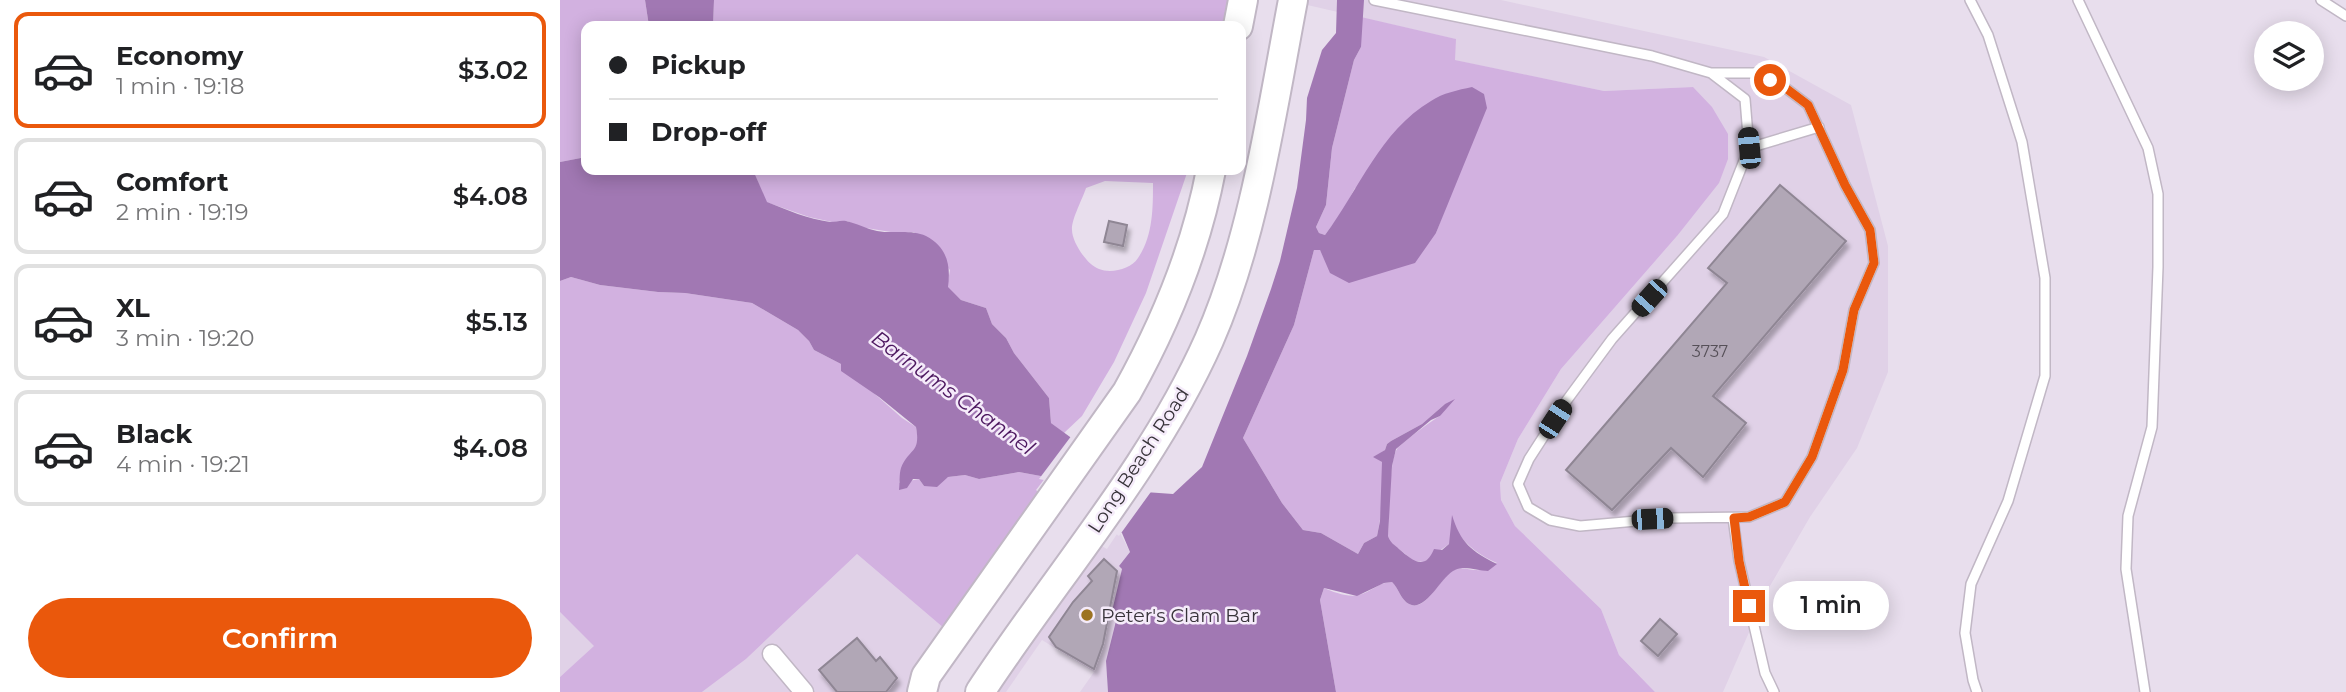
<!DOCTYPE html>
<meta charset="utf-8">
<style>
body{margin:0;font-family:Montserrat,sans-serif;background:#f6f6f6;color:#202124;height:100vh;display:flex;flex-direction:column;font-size:26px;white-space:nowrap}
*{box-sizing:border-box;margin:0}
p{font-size:23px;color:#757577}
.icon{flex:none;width:38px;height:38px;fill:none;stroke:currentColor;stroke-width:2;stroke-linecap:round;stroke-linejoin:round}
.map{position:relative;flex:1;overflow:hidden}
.side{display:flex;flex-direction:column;background:#fff;width:560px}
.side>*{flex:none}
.banner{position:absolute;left:21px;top:21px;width:665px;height:154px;border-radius:14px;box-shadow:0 4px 18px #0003;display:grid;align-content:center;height:154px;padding:0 28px;background:#fff}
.tools{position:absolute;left:1694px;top:21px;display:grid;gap:14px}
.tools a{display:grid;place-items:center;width:70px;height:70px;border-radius:50%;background:#fff;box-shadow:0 4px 18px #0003;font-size:35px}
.end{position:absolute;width:32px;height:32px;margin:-16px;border:9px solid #ea580c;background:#fff;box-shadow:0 0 0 4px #fff}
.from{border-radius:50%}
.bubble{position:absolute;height:49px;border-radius:24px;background:#fff;box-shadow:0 4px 18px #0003;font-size:23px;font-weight:600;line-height:49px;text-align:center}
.car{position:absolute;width:21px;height:42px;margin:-21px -10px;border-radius:9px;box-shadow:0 0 5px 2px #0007;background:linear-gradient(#222 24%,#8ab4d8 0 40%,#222 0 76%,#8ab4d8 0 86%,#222 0)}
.banner b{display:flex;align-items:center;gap:24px;height:66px;font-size:26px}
.banner b+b{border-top:2px solid #e0e0e0}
.banner i{width:18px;height:18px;background:#202124}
ul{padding:12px 0 0;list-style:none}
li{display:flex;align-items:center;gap:21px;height:116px;margin:0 14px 10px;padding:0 14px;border:4px solid #e0e0e0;border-radius:14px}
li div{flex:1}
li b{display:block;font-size:26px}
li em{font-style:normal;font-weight:600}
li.selected{border-color:#ea580c}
li>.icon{width:63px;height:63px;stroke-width:1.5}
.cta{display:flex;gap:14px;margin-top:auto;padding:14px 28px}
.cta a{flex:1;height:80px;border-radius:42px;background:#ea580c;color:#fff;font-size:28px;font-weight:600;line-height:80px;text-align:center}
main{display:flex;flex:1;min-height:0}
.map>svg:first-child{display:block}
.built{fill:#e0d1e7}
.green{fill:#d2b1e0;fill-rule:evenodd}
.water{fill:#a178b3}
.pier{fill:#e8deed}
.building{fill:#b1a7b6;stroke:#8f8694;stroke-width:2;filter:url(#shadow)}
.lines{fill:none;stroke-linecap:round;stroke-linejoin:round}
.lane-casing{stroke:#c1b7c5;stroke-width:12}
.street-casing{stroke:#c1b7c5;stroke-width:21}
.primary-casing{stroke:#c1b7c5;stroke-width:32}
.lane{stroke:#fff;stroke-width:9}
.street{stroke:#fff;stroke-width:18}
.primary{stroke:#fff;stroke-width:28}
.route{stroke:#ea580c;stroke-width:9}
.poi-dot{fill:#9c7321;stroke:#f5ebfa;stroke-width:2.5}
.labels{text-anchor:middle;stroke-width:5;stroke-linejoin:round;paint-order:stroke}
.number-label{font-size:16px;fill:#565058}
.street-label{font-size:19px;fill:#373339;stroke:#f5ebfa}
.poi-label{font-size:19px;fill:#373339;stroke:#f5ebfa;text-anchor:start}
.water-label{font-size:21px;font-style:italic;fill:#4c175f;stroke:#f5ebfa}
</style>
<main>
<section class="side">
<ul>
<li class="selected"><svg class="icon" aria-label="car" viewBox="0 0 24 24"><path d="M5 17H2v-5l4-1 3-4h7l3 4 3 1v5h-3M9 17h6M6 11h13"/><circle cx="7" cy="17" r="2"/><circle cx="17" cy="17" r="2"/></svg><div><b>Economy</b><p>1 min · 19:18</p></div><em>$3.02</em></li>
<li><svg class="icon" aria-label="car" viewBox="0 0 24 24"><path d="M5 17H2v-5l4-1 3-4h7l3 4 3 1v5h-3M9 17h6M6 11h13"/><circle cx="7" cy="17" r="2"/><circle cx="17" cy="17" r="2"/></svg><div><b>Comfort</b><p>2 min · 19:19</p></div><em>$4.08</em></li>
<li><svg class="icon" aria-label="car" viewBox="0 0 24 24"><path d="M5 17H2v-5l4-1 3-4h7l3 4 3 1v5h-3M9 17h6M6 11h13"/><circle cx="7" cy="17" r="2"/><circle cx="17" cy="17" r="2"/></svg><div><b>XL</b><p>3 min · 19:20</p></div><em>$5.13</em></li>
<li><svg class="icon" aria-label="car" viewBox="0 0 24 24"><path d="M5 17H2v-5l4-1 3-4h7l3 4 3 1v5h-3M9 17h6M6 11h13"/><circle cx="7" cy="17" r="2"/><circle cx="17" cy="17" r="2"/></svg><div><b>Black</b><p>4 min · 19:21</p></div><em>$4.08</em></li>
</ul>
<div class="cta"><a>Confirm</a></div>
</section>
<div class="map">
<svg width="1786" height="692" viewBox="0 0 1786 692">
<defs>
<filter id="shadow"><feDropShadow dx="3" dy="5.5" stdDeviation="2" flood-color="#0004"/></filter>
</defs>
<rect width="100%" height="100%" fill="#e8deed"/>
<path class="built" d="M744,0h197l263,57 87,48 37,141v126l-31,76 -47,69 -43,74 -44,101h-68l-36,-37 -18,-46 -86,-83 -14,-26 -1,-17 18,-44 43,-70 116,-133 16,-149 -89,4 -150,-31 1,-21 -152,-35z
M559,531l11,21 -11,14 3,3 -10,42 6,1 -12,49 2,31h-28l14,-20 -52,-32 -36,52h-39l129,-149 11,6z
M297,554l95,81 -41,57h-209l44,-33z
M0,612l35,34 -35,31z"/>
<path class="green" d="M0,0h85l4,26h-63v131l-26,5z
M154,0h522l-6,26h-517z
M801,17l95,22 -1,21 149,31 89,-4 19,20 16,27v25l-9,24 -42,53 -116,133 -43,70 -18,44 1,17 14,26 86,83 18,46 36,37h-319l-16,-92 4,-12c9,4 25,10 35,7 12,-3 20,-13 33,-13 7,7 9,18 17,22 17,9 31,-27 45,-34 9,-4 14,0 22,0 6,1 15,-4 21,-7 -16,-7 -31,-17 -40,-32l-8,13 -25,18 -10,-1 -24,-19 -2,-6c1,-16 1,-76 9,-87 2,-4 38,-31 43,-33l5,-12 -23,20 -31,17 -4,3 -2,6 -10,7 7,5c3,24 0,50 -5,74l-13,7 -6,11 -37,-21 -18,-3 -21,-27 -39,-65 51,-113 20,-75h6l5,10 111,-27 22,-58 -103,13 -11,21 -19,26 -6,-2 -3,-6 10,-22 6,-57 22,-88 7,-13z
M193,170h435l-42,123 -32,69 -32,54 -18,17 -13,-10 -2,-25 -35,-45 -8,-15 -14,-14 -6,-16 -25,-8 -14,-13 3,-17 -36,-38 -17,1 -37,-6 -13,-6 -15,1 -23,-5 -43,-15zM545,181l48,2c0,26 0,53 -15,75 -7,11 -27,16 -39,11 -12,-4 -27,-27 -27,-39 -1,-10 11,-32 14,-42z
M11,277l29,8 58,7 27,1 67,10 46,27 11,11 5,9 27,14 61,54 14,9 2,12 -3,12 -8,7 -8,25 20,-4 5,7 24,-9 17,-2 14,4 40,-7 27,5 -10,13 11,9 -95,136 -95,-81 -111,105 -44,33h-142v-15l34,-31 -34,-34v-331z"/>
<path class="water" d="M85,0h69l-1,26h-64z
M777,0h27l-3,47 -7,13 -22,88 -6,57 -10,22 3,6 6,2c34,-45 55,-104 106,-134 12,-8 27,-11 41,-14l12,7 3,14 -51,125 -21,30 -66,20 -19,-10 -10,-23h-6l-20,75 -51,113 39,65 21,27 18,3 37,21 6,-11 13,-7 3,-15 2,-59 -9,-5 12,-7 2,-6 4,-3 31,-17 23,-20 10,-5 -15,17 -9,4 -35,29 -4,17 -4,70c3,8 6,8 11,13 14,12 26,22 35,0l8,1 7,-6 3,-29c8,27 20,37 45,49l-9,7c-11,0 -22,-6 -33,-1 -14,6 -29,43 -46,34 -8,-4 -10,-15 -17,-22l-8,1 -27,13 -33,-8 -4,12 16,92h-228l-2,-31 12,-48 -6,-2 10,-42 -3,-3 11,-14 -8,-19 -76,-56 -27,-5 -40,7 -14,-4 -17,2 -11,10 -13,-1 -5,-7h-6l-6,9 -8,2c1,-7 0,-16 2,-22 8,-20 20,-14 15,-41l-37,-30 -38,-26v-7l-27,-14 -5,-9 -11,-11 -46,-27 -67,-10 -27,-1 -58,-7 -29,-8 -11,4v-119l26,-5v13h167l14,32c20,8 41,17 63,20 5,0 11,-2 16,-1 10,2 21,8 31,10 16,3 34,-2 49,5 21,11 25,29 22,51l13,13 25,8 6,16 14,14 8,15 35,45 2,25 94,69 28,2 29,-27 45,-111 24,-67 9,-28 17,-73 9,-68 1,-22 15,-48 14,-17z"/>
<path class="pier" d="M512,435l74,54h7l-34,47 -75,-56 -5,-1z"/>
<path class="building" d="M1220,185l66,56 -133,155 33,27 -43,54 -32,-29 -59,62 -46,-40 161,-187 -19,-15z
M549,221l18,4 -4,21 -19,-4z
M544,559l13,12 -14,73 -9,25 -38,-22 -7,-10 24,-35 19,-21 -4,-5z
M1100,619l17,15 -19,22 -17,-15z
M297,638l19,23 4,-4 17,21 -11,14h-49l-18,-22z"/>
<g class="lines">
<defs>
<path id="lane" d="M814,0l278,56 59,17 34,26 4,49 -26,66 -111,125 -45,61 -38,59 -11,25 10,23 22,13 30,6 90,-8 79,-1 36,-15 27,-45 31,-87 11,-60 20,-47 -4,-33 -25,-45 -37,-80 -25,-19 -25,-13h-47
M1410,0l18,35 34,107 23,136v98l-37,125 -37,83 -6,49 8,47 4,12
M1518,0l70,148 10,46v73l-6,160 -24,89 -2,53 19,123
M1761,0l25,16
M1189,148l70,-21
M1173,518l6,43 26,112 9,19"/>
<path id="street" d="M212,654l32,38"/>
<path id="primary" d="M678,26l5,-26
M362,692l4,-16 201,-284c39,-70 69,-143 84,-222
M420,692c76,-116 172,-224 229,-352 45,-102 63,-230 84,-340"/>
</defs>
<use href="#lane" class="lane-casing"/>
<use href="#street" class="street-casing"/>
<use href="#primary" class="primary-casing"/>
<use href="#lane" class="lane"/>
<use href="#street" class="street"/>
<use href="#primary" class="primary"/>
</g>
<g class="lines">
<path class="route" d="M1189,606l-10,-45 -5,-43 15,-1 36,-15 27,-45 31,-87 11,-60 20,-47 -4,-33 -25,-45 -37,-80 -25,-19 -13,-6"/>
</g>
<circle class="poi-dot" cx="527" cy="615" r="7"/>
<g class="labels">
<g class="number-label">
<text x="1150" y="357">3737</text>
</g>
<g class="street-label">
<text transform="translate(578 460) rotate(-57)" y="7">Long Beach Road</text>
</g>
<g class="poi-label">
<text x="541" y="622">Peter's Clam Bar</text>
</g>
<g class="water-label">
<text transform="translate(393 393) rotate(36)" y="7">Barnums Channel</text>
</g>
</g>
</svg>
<div class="tools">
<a><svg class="icon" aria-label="layers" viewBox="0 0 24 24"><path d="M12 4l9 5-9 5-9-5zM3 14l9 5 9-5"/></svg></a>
</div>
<i class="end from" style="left:1210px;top:80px"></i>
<i class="end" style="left:1189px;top:606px"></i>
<div class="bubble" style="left:1213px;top:581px;width:116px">1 min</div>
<i class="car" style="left:1189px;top:148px;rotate:355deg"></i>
<i class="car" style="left:1089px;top:298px;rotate:222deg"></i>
<i class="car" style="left:995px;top:419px;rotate:33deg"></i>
<i class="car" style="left:1092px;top:519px;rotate:87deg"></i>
<div class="banner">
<b><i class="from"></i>Pickup</b>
<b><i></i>Drop-off</b>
</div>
</div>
</main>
